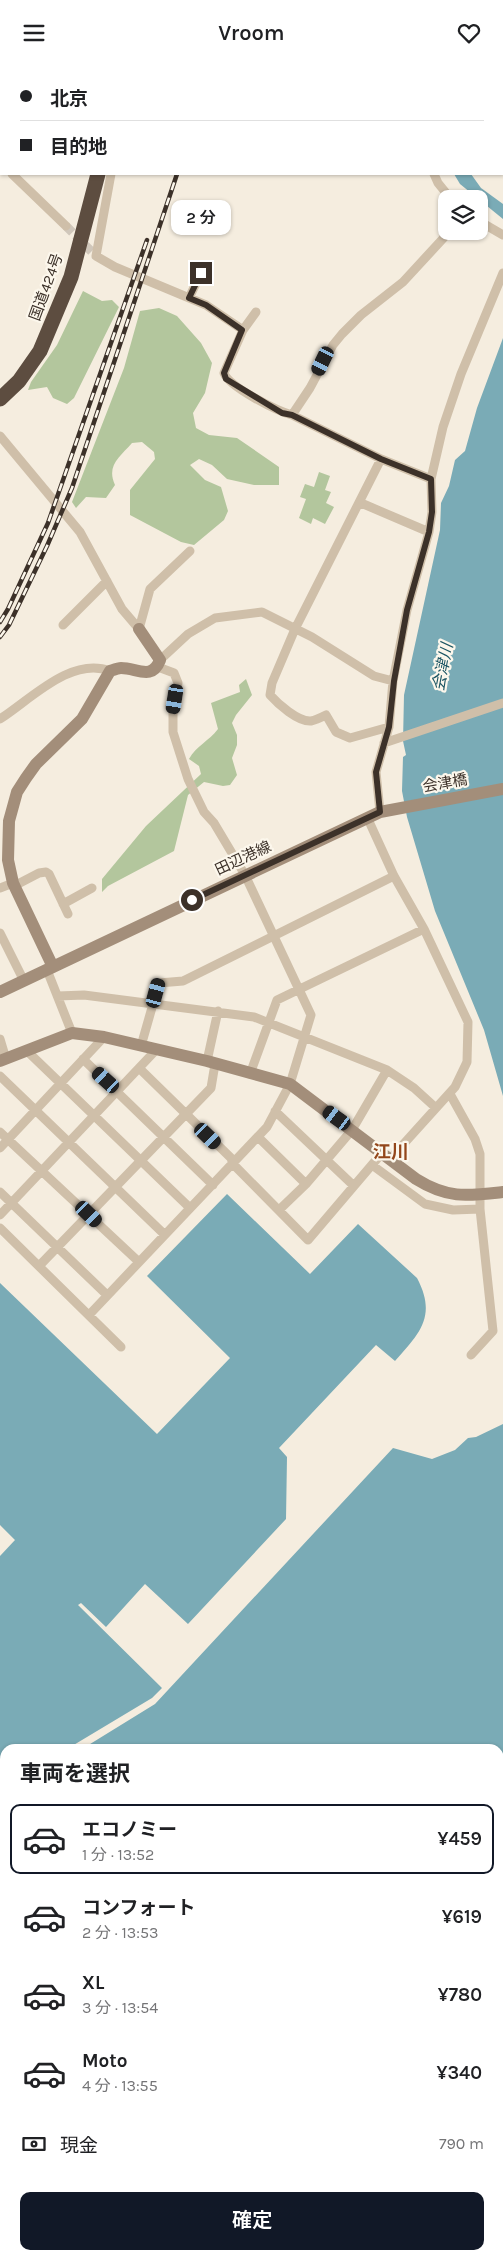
<!DOCTYPE html>
<html lang="ja">
<meta charset="utf-8">
<style>
body{margin:0;font-family:Karla,"Noto Sans JP",sans-serif;background:#f2f2f2;color:#202124;height:100vh;display:flex;flex-direction:column;font-size:19px;white-space:nowrap}
*{box-sizing:border-box;margin:0}
p{font-size:16px;color:#757577}
.icon{flex:none;width:28px;height:28px;fill:none;stroke:currentColor;stroke-width:2;stroke-linecap:round;stroke-linejoin:round}
.map{position:relative;flex:1;overflow:hidden}
.details{position:absolute;left:0px;top:1679px;width:504px;height:516px;display:flex;flex-direction:column;background:#fff;border-radius:15px 15px 0 0;box-shadow:0 1px 4px #0004}
.details>*{flex:none}
.banner{position:absolute;left:0px;top:0px;width:504px;height:110px;box-shadow:0 1px 4px #0004;display:grid;align-content:center;height:110px;padding:0 20px;background:#fff}
.buttons{position:absolute;left:438px;top:125px;display:grid;gap:10px}
.buttons a{display:grid;place-items:center;width:50px;height:50px;border-radius:10px;background:#fff;box-shadow:0 1px 4px #0004;font-size:25px}
.end{position:absolute;width:22px;height:22px;margin:-11px;border:6px solid #3c3129;background:#fff;box-shadow:0 0 0 2px #fff}
.from{border-radius:50%}
.bubble{position:absolute;height:35px;border-radius:10px;background:#fff;box-shadow:0 1px 4px #0004;font-size:16px;font-weight:600;line-height:35px;text-align:center}
.car{position:absolute;width:15px;height:30px;margin:-15px -8px;border-radius:6px;box-shadow:0 0 4px 1px #0007;background:linear-gradient(#222 24%,#8ab4d8 0 40%,#222 0 76%,#8ab4d8 0 86%,#222 0)}
.banner b{display:flex;align-items:center;gap:18px;height:48px;font-size:19px}
.banner b+b{border-top:1px solid #e0e0e0}
.banner i{width:12px;height:12px;background:#202124}
ul{padding:0;list-style:none}
li{display:flex;align-items:center;gap:15px;height:70px;margin:0 10px 8px;padding:0 10px;border:2px solid transparent;border-radius:10px}
li div{flex:1}
li b{display:block;font-size:19px}
li em{font-style:normal;font-weight:600}
li.on{border-color:#111827}
li>.icon{width:45px;height:45px;stroke-width:1.5}
h2{padding:0 20px;font-size:22px;line-height:60px}
.pay{display:flex;align-items:center;gap:12px;height:55px;padding:0 20px;font-size:19px}
.pay p{margin-inline-start:auto}
.button{display:flex;gap:10px;margin-top:auto;padding:10px 20px}
.button a{flex:1;height:58px;border-radius:10px;background:#111827;color:#fff;font-size:20px;font-weight:600;line-height:58px;text-align:center}
header{display:flex;justify-content:space-between;align-items:center;height:65px;padding:0 20px;background:#fff;font-size:22px;font-weight:600}
.map>svg:first-child{display:block}
.green{fill:#b3c69d}
.water{fill:#7aabb6}
.lines{fill:none;stroke-linecap:round;stroke-linejoin:round}
.street-tunnel{stroke:#d0c7bb;stroke-width:9;stroke-dasharray:9 4.5;stroke-linecap:butt}
.street{stroke:#cfbfa9;stroke-width:9}
.secondary{stroke:#a38e7a;stroke-width:12}
.highway{stroke:#5d4d40;stroke-width:15}
.rail-casing{stroke:#3c3129;stroke-width:4.5}
.rail{stroke:#fcf7ec;stroke-width:2.5;stroke-dasharray:8;stroke-linecap:butt}
.route{stroke:#3c3129;stroke-width:6}
.labels{text-anchor:middle;stroke-width:4.5;stroke-linejoin:round;paint-order:stroke}
.street-label{font-size:15px;fill:#3c3129;stroke:#fcf7ec}
.water-label{font-size:16px;font-style:italic;fill:#1a5462;stroke:#fcf7ec}
.quarter-label{font-size:18px;font-weight:bold;fill:#93461a;stroke:#fcf7ec}
</style>
<header><svg class="icon" aria-label="menu" viewBox="0 0 24 24"><path d="M4 6h16M4 12h16M4 18h16"/></svg>Vroom<svg class="icon" aria-label="heart" viewBox="0 0 24 24"><path d="M12 20l-8-8c-3-5 5-10 8-4 3-6 11-1 8 4z"/></svg></header>
<div class="map">
<svg width="503" height="2194" viewBox="0 0 503 2194">
<rect width="100%" height="100%" fill="#f5eddf"/>
<path class="green" d="M83,226l19,10 10,-1 7,7 -45,91 -7,6 -14,-6 -6,-11 -19,3 3,-8 26,-37z
M159,243l18,8 24,27 11,20 -7,30 -12,20 3,15 13,7 28,3 42,29v18h-25l-27,-6 -15,-14 -13,-6 -9,6 15,15 16,7 7,24 -4,9 -30,25 -13,-3 -51,-27v-25l25,-31 -1,-7 -12,-10 -10,1c-12,14 -26,22 -17,42l-9,13 -20,-1 -10,11 -4,-6 52,-134 16,-57z
M319,407l11,4 -5,14 6,2 -5,11 8,4 -9,17 -12,-6 -2,6 -12,-6 7,-19 -6,-2 5,-13 9,3z
M246,614l6,16 -16,20 -4,8 5,12v10l-5,13 5,17 -7,10 -7,1 -19,-4 -16,13 -14,56 -66,35 -6,6v-13l44,-53 55,-52 -2,-8 -10,-7c7,-13 20,-18 29,-30l-7,-26 29,-11 -1,-7z"/>
<path class="water" d="M454,109h17l10,14 22,16v15l-43,-35z
M503,273v758l-19,-66 -49,-119 -28,-94 -5,-26 1,-34 3,-2 -3,-14 1,-46 36,-165 1,-27 8,-17 6,-26 10,-9 12,-43z
M227,1129l83,80 48,-50 59,54c20,38 3,55 -22,83l-19,-16 -97,103 8,9 -1,62 -98,105 -43,-40 -39,43 -25,-24 -3,2 84,83 -10,10 -85,51h-62v37l-5,3v-233l15,-16 -15,-15v-242l157,151 73,-76 -83,-82z
M503,1359v835h-503v-460l5,-3v459h494v-506h-417l73,-45 238,-256 39,11 23,-9 13,-12 8,-1z"/>
<g class="lines">
<path class="street-tunnel" d="M66,161l30,30"/>
<path class="street" d="M66,0l2,1
M271,0l2,1
M443,1v-1
M0,98l1,1
M12,109l54,52
M111,109l-15,82 19,11 91,38 37,25
M434,109l4,9 13,16
M479,156l24,14
M189,233l12,-25
M256,247l-13,18 -19,43c5,14 53,38 68,42
M0,371l80,96 42,77 17,20
M381,394l-86,170 -23,54 -2,12c8,9 28,27 41,26 5,-1 11,-4 15,-6l10,17 14,6 39,-11
M431,414l-50,-20 -89,-44 18,-27 23,-43 9,-11 19,-19 42,-33 47,-51
M361,438l68,29
M63,560l44,-44
M139,564l11,-40 40,-38
M160,595l28,-26 27,-16 47,-6 50,25 62,39 19,5
M0,654c30,-19 71,-63 110,-48
M384,678l119,-40
M380,747l-4,-40 13,-45 4,-46 14,-71 22,-78 3,-20 -1,-33 12,-52 18,-53 42,-101
M367,752l27,59 30,53 44,93 -1,40 -12,25 -65,72
M14,821l25,-13 7,-1 3,2 19,40
M0,823l13,-5
M63,839l29,-16
M0,868l24,48
M47,905l25,63
M58,931l26,-1 170,22 133,53 27,18 22,20
M0,974l6,20
M141,981l18,-63 24,-2 211,-105
M27,986l163,157
M83,994l130,126
M207,996l11,-50
M140,1004l91,89 2,6 75,76 74,-87
M250,1009l27,-74 147,-71
M0,1011l165,159
M275,1046l79,75
M0,1067l139,130
M258,1072l48,47
M0,1083l104,-111
M372,1100l53,39 28,6 27,-1v-55l-5,-15 -25,-45
M0,1127l107,103
M279,1145l27,-26 46,-54 35,-60
M0,1150l156,-165
M0,1163l121,119
M39,1201l172,-178 4,-24
M89,1250l178,-188 23,-43 21,-69 -66,-140 -31,-52 -10,-11 -16,-33 -15,-47v-18l5,-31 -4,-10 -16,-6
M471,1290l22,-24 -13,-122"/>
<path class="secondary" d="M53,902l-40,-84 -5,-23 1,-39 8,-29 9,-14 10,-14 46,-45 28,-48c3,-1 8,-3 11,-3 16,0 31,13 39,-8l-21,-31
M0,927l380,-180 123,-23
M0,996l72,-28 32,4 103,24 83,23 126,95c32,20 51,17 87,13"/>
<path class="highway" d="M166,1l1,-1
M0,334l19,-18 21,-30 31,-74 27,-103"/>
<defs>
<path id="rail" d="M220,1l1,-1
M229,1l1,-1
M0,557l8,-13 40,-86 99,-283
M0,572l9,-12 38,-79 25,-58 105,-314"/>
</defs>
<use href="#rail" class="rail-casing"/>
<use href="#rail" class="rail"/>
</g>
<g class="lines">
<path class="route" d="M192,835l188,-88 -4,-40 13,-45 5,-46 13,-71 22,-78 3,-20 -1,-33 -50,-20 -89,-44 -10,-2 -56,-34 -2,-6 18,-43 -36,-25 -17,-7 12,-25"/>
</g>
<g class="labels">
<g class="street-label">
<text transform="translate(46 222) rotate(-70)" y="5">国道424号</text>
<text transform="translate(445 718) rotate(-10)" y="5">会津橋</text>
<text transform="translate(243 793) rotate(-25)" y="5">田辺港線</text>
</g>
<g class="water-label">
<text transform="translate(442 602) rotate(-79)" y="6">会津川</text>
</g>
<g class="quarter-label">
<text x="391" y="1093">江川</text>
</g>
</g>
</svg>
<div class="buttons">
<a><svg class="icon" aria-label="layers" viewBox="0 0 24 24"><path d="M12 4l9 5-9 5-9-5zM3 14l9 5 9-5"/></svg></a>
</div>
<i class="end from" style="left:192px;top:835px"></i>
<i class="end" style="left:201px;top:208px"></i>
<div class="bubble" style="left:171px;top:135px;width:60px">2 分</div>
<i class="car" style="left:323px;top:296px;rotate:206deg"></i>
<i class="car" style="left:175px;top:634px;rotate:189deg"></i>
<i class="car" style="left:156px;top:928px;rotate:15deg"></i>
<i class="car" style="left:106px;top:1015px;rotate:312deg"></i>
<i class="car" style="left:337px;top:1053px;rotate:306deg"></i>
<i class="car" style="left:208px;top:1071px;rotate:134deg"></i>
<i class="car" style="left:89px;top:1149px;rotate:134deg"></i>
<div class="banner">
<b><i class="from"></i>北京</b>
<b><i></i>目的地</b>
</div>
<section class="details">
<h2>車両を選択</h2>
<ul>
<li class="on"><svg class="icon" aria-label="car" viewBox="0 0 24 24"><path d="M5 17H2v-5l4-1 3-4h7l3 4 3 1v5h-3M9 17h6M6 11h13"/><circle cx="7" cy="17" r="2"/><circle cx="17" cy="17" r="2"/></svg><div><b>エコノミー</b><p>1 分 · 13:52</p></div><em>¥459</em></li>
<li><svg class="icon" aria-label="car" viewBox="0 0 24 24"><path d="M5 17H2v-5l4-1 3-4h7l3 4 3 1v5h-3M9 17h6M6 11h13"/><circle cx="7" cy="17" r="2"/><circle cx="17" cy="17" r="2"/></svg><div><b>コンフォート</b><p>2 分 · 13:53</p></div><em>¥619</em></li>
<li><svg class="icon" aria-label="car" viewBox="0 0 24 24"><path d="M5 17H2v-5l4-1 3-4h7l3 4 3 1v5h-3M9 17h6M6 11h13"/><circle cx="7" cy="17" r="2"/><circle cx="17" cy="17" r="2"/></svg><div><b>XL</b><p>3 分 · 13:54</p></div><em>¥780</em></li>
<li><svg class="icon" aria-label="car" viewBox="0 0 24 24"><path d="M5 17H2v-5l4-1 3-4h7l3 4 3 1v5h-3M9 17h6M6 11h13"/><circle cx="7" cy="17" r="2"/><circle cx="17" cy="17" r="2"/></svg><div><b>Moto</b><p>4 分 · 13:55</p></div><em>¥340</em></li>
</ul>
<div class="pay"><svg class="icon" aria-label="cash" viewBox="0 0 24 24"><path d="M3 7h18v10H3z"/><circle cx="12" cy="12" r="2"/></svg>現金<p>790 m</p></div>
<div class="button"><a>確定</a></div>
</section>
</div>
